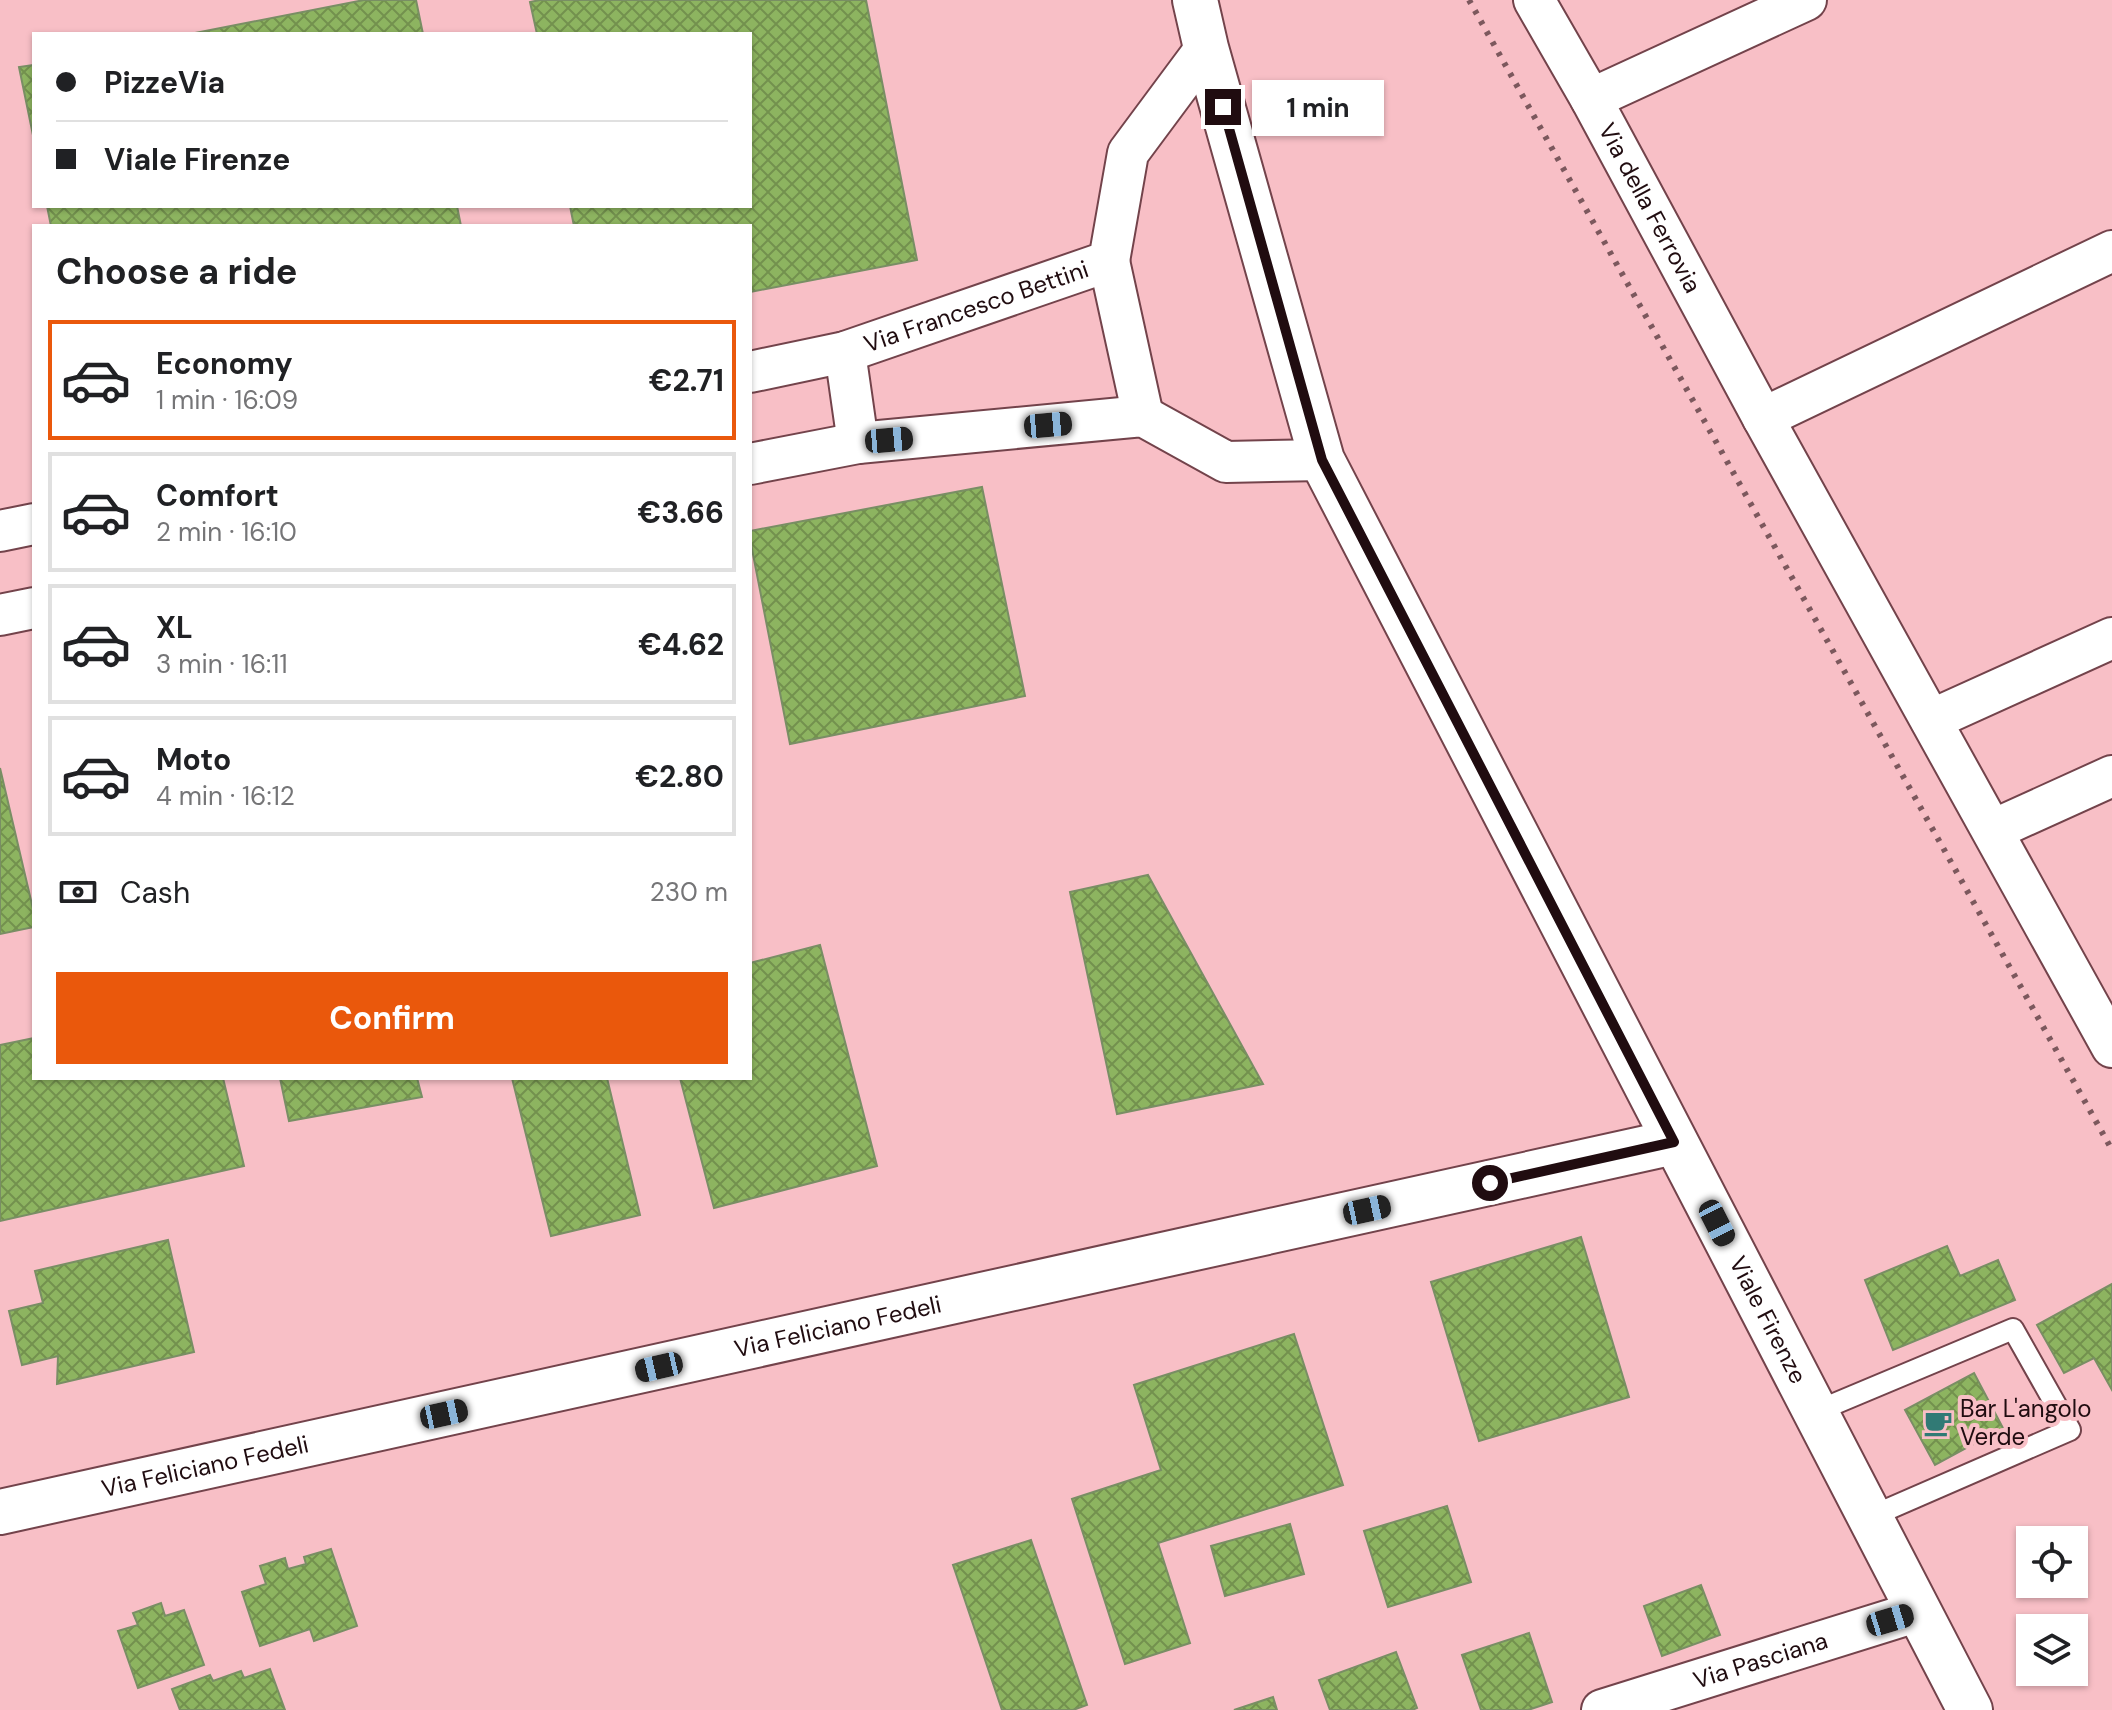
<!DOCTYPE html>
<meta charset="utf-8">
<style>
body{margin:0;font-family:"DM Sans",sans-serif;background:#f2f2f2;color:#202124;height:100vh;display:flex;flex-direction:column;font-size:30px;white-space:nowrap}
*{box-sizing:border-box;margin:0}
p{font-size:26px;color:#757577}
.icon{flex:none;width:44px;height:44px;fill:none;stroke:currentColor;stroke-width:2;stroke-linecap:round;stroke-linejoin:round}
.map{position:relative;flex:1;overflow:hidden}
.sheet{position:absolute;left:32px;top:224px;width:720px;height:856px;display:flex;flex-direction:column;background:#fff;border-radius:0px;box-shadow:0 2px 6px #0004}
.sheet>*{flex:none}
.banner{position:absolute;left:32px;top:32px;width:720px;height:176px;border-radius:0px;box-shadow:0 2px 6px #0004;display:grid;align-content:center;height:176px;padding:0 24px;background:#fff}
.fabs{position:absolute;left:2016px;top:1526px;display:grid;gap:16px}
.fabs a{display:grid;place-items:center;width:72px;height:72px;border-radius:0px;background:#fff;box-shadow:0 2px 6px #0004;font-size:40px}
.end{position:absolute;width:36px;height:36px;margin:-18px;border:10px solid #200c10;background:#fff;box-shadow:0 0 0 4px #fff}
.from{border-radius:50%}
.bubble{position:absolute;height:56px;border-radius:0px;background:#fff;box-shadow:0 2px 6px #0004;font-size:26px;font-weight:700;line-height:56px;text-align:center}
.car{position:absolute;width:24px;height:48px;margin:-24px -12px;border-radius:10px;box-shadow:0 0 6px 2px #0007;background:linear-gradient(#222 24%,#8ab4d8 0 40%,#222 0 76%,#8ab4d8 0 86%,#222 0)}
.banner b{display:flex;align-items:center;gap:28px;height:76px;font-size:30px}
.banner b+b{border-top:2px solid #e0e0e0}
.banner i{width:20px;height:20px;background:#202124}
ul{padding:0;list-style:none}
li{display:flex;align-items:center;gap:24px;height:120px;margin:0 16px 12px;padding:0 8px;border:4px solid #e0e0e0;border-radius:0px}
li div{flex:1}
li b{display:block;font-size:30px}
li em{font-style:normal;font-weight:700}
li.selected{border-color:#ea580c}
li>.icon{width:72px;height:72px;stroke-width:1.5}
h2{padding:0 24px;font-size:36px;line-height:96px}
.pay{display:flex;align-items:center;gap:20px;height:88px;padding:0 24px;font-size:30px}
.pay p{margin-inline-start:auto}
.primary-button{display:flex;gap:16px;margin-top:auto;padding:16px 24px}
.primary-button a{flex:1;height:92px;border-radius:0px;background:#ea580c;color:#fff;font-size:32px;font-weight:700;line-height:92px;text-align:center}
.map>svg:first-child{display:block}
.building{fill:url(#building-cross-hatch);stroke:#798e64;stroke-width:2}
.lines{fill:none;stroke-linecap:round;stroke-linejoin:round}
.lane-casing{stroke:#73434b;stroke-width:24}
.street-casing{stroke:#73434b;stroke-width:44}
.secondary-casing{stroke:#73434b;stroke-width:48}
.lane{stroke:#fff;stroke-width:20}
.street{stroke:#fff;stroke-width:40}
.secondary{stroke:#fff;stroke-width:44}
.rail{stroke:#7c585d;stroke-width:6;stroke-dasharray:4 8;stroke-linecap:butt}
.route{stroke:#200c10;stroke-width:10}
.labels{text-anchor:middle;stroke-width:8;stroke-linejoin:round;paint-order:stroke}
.street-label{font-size:24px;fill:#200c10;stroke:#f8bfc6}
.poi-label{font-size:24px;fill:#200c10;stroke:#f8bfc6;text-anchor:start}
</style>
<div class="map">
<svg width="2112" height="1710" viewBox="0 0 2112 1710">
<defs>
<pattern id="building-cross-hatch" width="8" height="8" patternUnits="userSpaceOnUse" patternTransform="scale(2)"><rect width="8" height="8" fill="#8db460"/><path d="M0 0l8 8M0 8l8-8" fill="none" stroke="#73914e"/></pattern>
</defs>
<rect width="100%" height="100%" fill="#f8bfc6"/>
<path class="building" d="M364,0h52l7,34h-233z
M540,0h326l51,260 -167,32v-66h-176l-4,-20h180v-172h-213l-7,-32z
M34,65v75l-15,-73z
M47,206h410l4,20h-410z
M982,487l43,209 -235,48 -40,-205v-8z
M0,768l34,145v14l-34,7z
M1148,875l115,209 -146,30 -47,-222z
M820,945l57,221 -163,42 -34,-130h70v-115z
M34,1038v40h189l21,88 -244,55v-176z
M280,1078h137l5,19 -133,24z
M512,1078h95l33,137 -89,21z
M1581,1237l48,160 -150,44 -48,-159z
M168,1240l26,112 -137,32 1,-28 -36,9 -13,-54 34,-8 -8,-32z
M1947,1246l13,30 38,-16 17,40 -122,50 -28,-70z
M2112,1284v106l-18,-32 -30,15 -27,-48z
M1294,1334l49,151 -185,58 32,100 -65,21 -53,-165 89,-29 -27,-85z
M1974,1373l29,55 -68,37 -30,-55z
M1447,1506l24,76 -83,25 -24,-76z
M1290,1524l14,50 -79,22 -14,-50z
M1031,1540l56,165 -14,5h-71l-49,-145z
M331,1549l26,77 -43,15 -4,-12 -50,17 -18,-54 24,-8 -6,-18 25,-8 3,11 18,-5 -2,-7z
M1701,1585l19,50 -58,21 -18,-50z
M161,1603l4,13 19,-6 20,55 -66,23 -20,-57 20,-6 -5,-12z
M1529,1633l23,69 -24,8h-47l-19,-55z
M1396,1652l21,56 -5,2h-82l-11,-30z
M270,1669l15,41h-105l-8,-21 38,-14 3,6 28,-10 3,7z
M1273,1697l4,13h-43z"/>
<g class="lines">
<defs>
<path id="lane" d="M1815,1412l198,-83 57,101 -200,87"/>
<g id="street">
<path id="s1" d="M1534,0l57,99 172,319 349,629"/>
<path d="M1591,99l215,-99"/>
<path d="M1109,261l34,155"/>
<path d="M845,352l13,91"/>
<path id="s2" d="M750,372l95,-20 264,-91 19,-108 78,-105"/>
<path d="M1763,418l349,-167"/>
<path d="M750,464l108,-21 285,-27 83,46 96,-2"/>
<path d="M0,531l34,-7"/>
<path d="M0,615l34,-7"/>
<path d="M1931,720l181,-82"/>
<path d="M1993,830l119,-54"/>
<path id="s3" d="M1602,1710l317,-99"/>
</g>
<g id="secondary">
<path id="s4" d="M1195,0l11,48 116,412 648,1250"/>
<path id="s5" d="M0,1512l1674,-370"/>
</g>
</defs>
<use href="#lane" class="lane-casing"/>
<use href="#street" class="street-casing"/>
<use href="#secondary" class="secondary-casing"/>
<use href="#lane" class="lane"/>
<use href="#street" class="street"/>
<use href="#secondary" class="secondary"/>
<path class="rail" d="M1469,0l643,1150"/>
</g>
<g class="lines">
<path class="route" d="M1223,107l99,353 352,682 -184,41"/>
</g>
<defs>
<symbol id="cafe-bare" viewBox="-9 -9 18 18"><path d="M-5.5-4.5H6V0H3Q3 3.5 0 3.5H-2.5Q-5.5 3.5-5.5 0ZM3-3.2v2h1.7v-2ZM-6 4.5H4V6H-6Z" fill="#317a75" stroke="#f8bfc6" stroke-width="2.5" paint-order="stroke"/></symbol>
</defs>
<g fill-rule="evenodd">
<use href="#cafe-bare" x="1918" y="1403" width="40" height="40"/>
</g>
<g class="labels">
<g class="street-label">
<text dy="8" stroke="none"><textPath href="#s1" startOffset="238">Via della Ferrovia</textPath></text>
<text dy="8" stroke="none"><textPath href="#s2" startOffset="236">Via Francesco Bettini</textPath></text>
<text dy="8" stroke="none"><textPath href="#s4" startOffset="1446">Viale Firenze</textPath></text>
<text dy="8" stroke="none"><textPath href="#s5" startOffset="858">Via Feliciano Fedeli</textPath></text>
<text dy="8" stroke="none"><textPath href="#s5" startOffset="210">Via Feliciano Fedeli</textPath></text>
<text dy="8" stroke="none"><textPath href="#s3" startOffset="166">Via Pasciana</textPath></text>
</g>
<g class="poi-label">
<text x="1960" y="1417">Bar L'angolo<tspan x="1960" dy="28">Verde</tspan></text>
</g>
</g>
</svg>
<div class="fabs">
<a><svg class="icon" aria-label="locate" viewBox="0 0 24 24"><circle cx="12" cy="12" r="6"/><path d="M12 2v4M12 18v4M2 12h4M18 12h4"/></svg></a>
<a><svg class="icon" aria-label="layers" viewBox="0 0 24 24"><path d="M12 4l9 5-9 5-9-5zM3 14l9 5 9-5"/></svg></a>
</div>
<i class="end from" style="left:1490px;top:1183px"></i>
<i class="end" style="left:1223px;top:107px"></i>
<div class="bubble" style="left:1252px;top:80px;width:132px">1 min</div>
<i class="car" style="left:1048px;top:425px;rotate:85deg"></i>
<i class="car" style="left:889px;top:440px;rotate:85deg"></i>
<i class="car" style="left:1367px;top:1210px;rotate:78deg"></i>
<i class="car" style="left:1717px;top:1223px;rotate:153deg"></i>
<i class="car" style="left:659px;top:1367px;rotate:257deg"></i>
<i class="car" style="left:444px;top:1414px;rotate:78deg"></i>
<i class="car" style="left:1890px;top:1620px;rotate:73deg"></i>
<div class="banner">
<b><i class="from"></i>PizzeVia</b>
<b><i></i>Viale Firenze</b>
</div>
<section class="sheet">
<h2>Choose a ride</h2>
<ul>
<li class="selected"><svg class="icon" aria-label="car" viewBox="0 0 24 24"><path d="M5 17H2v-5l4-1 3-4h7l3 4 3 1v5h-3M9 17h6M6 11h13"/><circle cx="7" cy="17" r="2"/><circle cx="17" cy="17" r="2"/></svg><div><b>Economy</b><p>1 min · 16:09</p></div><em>€2.71</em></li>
<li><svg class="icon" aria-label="car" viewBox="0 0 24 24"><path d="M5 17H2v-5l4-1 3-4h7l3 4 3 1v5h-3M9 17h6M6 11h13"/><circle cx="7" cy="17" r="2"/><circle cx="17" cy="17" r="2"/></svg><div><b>Comfort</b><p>2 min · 16:10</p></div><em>€3.66</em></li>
<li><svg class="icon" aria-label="car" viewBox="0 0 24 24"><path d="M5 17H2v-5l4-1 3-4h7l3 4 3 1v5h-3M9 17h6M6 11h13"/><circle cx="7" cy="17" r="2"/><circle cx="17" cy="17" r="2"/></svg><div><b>XL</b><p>3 min · 16:11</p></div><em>€4.62</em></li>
<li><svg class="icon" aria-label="car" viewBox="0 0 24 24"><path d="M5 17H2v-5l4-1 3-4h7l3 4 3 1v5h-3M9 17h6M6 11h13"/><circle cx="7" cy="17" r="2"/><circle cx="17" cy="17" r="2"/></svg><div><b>Moto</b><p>4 min · 16:12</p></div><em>€2.80</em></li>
</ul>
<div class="pay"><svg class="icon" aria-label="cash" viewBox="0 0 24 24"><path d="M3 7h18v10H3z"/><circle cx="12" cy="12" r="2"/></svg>Cash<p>230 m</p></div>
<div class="primary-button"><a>Confirm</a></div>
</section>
</div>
